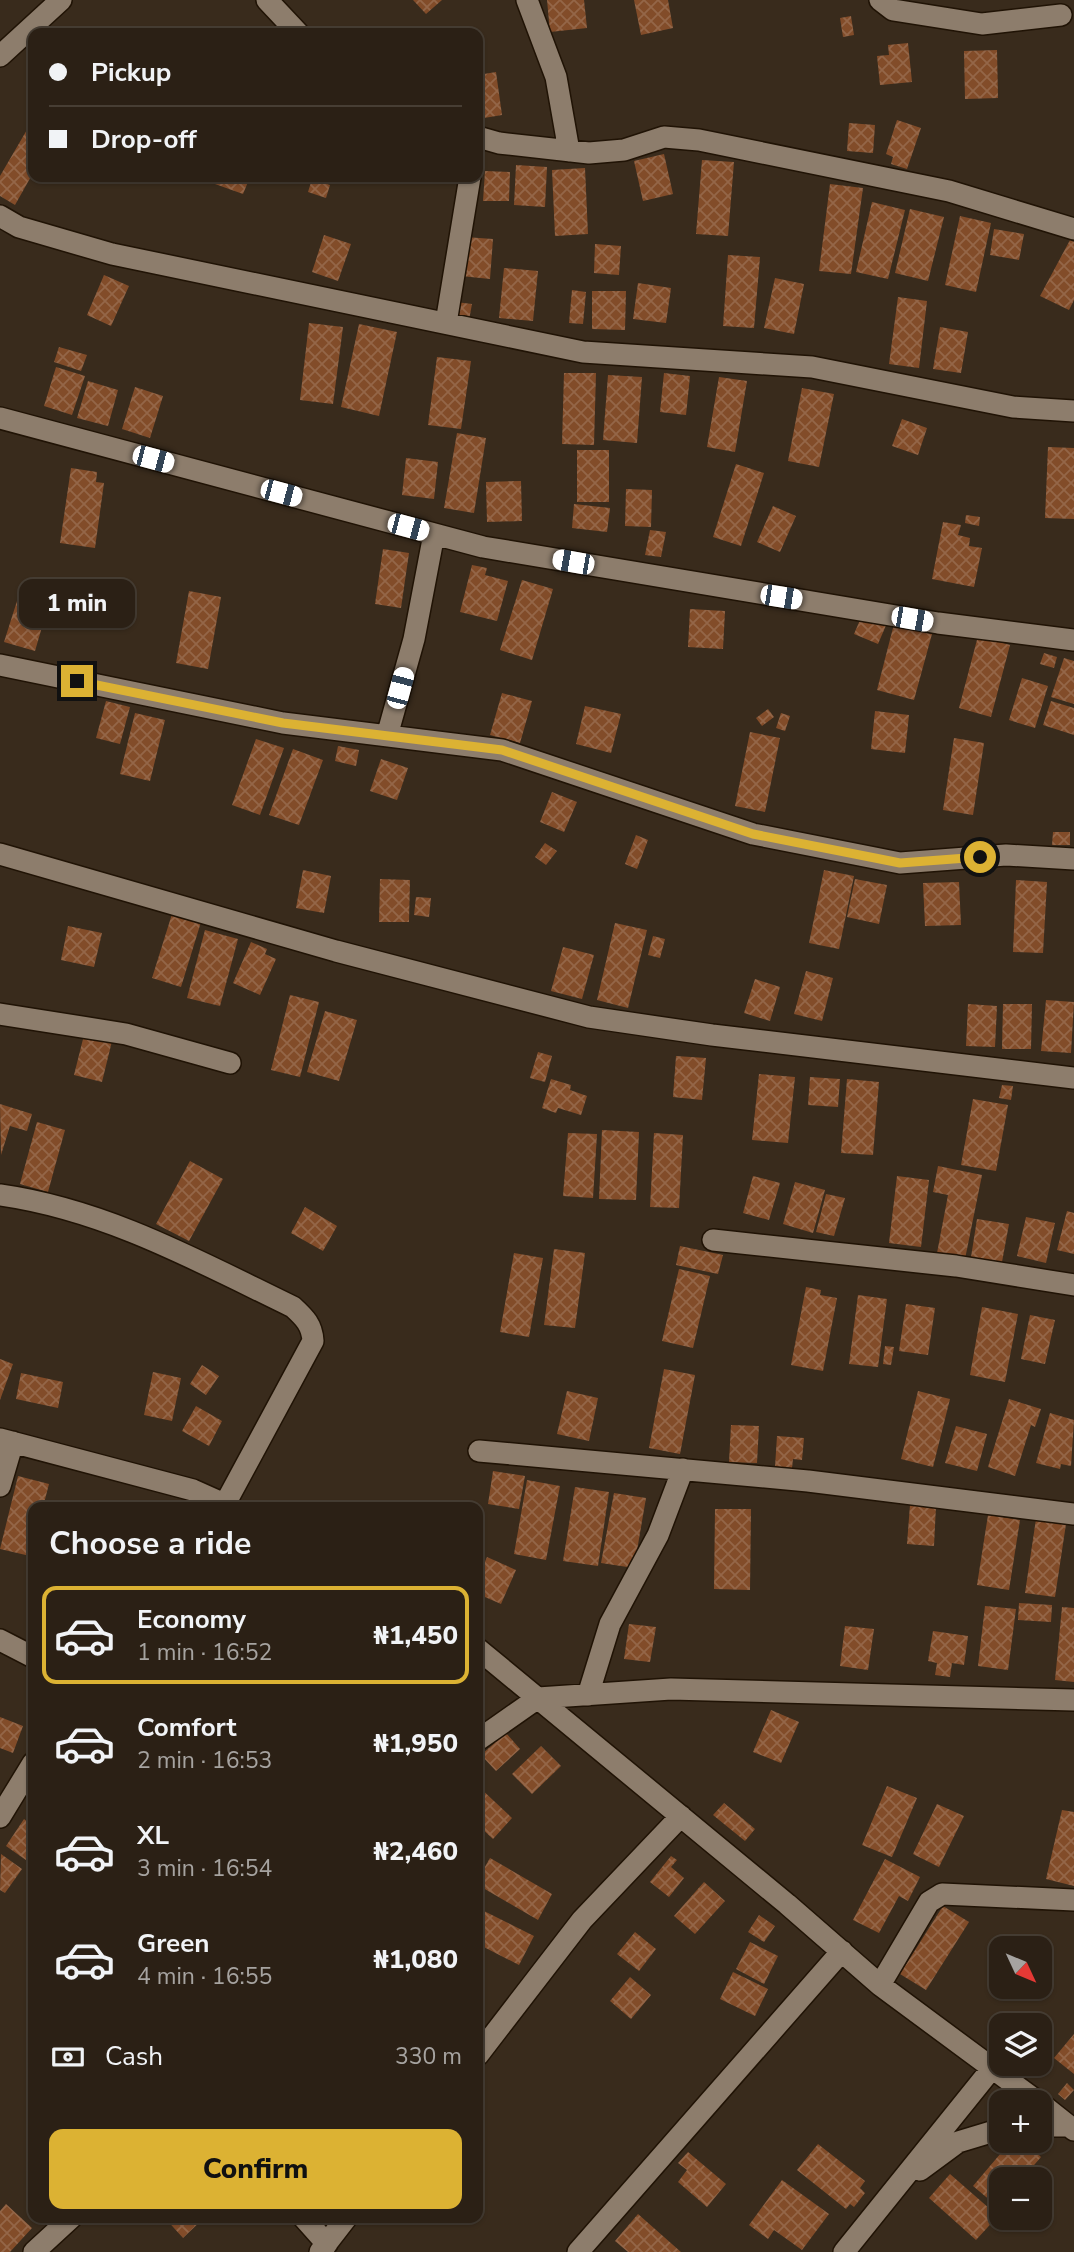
<!DOCTYPE html>
<meta charset="utf-8">
<style>
body{margin:0;font-family:"Nunito Sans",sans-serif;background:#33281e;color:#f1f3f6;height:100vh;display:flex;flex-direction:column;font-size:26px;white-space:nowrap}
*{box-sizing:border-box;margin:0}
p{font-size:23px;color:#a6a3a0}
.icon{flex:none;width:38px;height:38px;fill:none;stroke:currentColor;stroke-width:2;stroke-linecap:round;stroke-linejoin:round}
.map{position:relative;flex:1;overflow:hidden}
.side{position:absolute;left:28px;top:1502px;width:455px;height:721px;display:flex;flex-direction:column;background:#2b2015;border-radius:14px;box-shadow:0 2px 5px #0004,0 0 0 2px #473e34}
.side>*{flex:none}
.guide{position:absolute;left:28px;top:28px;width:455px;height:154px;border-radius:14px;box-shadow:0 2px 5px #0004,0 0 0 2px #473e34;display:grid;align-content:center;height:154px;padding:0 21px;background:#2b2015}
.needle{width:46px;rotate:134deg}
.fabs{position:absolute;left:989px;top:1936px;display:grid;gap:14px}
.fabs a{display:grid;place-items:center;width:63px;height:63px;border-radius:14px;background:#2b2015;box-shadow:0 2px 5px #0004,0 0 0 2px #473e34;font-size:35px}
.end{position:absolute;width:32px;height:32px;margin:-16px;border:9px solid #dcb233;background:#111;box-shadow:0 0 0 4px #111}
.from{border-radius:50%}
.bubble{position:absolute;height:49px;border-radius:14px;background:#2b2015;box-shadow:0 2px 5px #0004,0 0 0 2px #473e34;font-size:23px;font-weight:800;line-height:49px;text-align:center}
.car{position:absolute;width:21px;height:42px;margin:-21px -10px;border-radius:9px;box-shadow:0 0 5px 2px #0007;background:linear-gradient(#fff 24%,#345 0 40%,#fff 0 76%,#345 0 86%,#fff 0)}
.guide b{display:flex;align-items:center;gap:24px;height:66px;font-size:26px}
.guide b+b{border-top:2px solid #473e34}
.guide i{width:18px;height:18px;background:#f1f3f6}
ul{padding:0;list-style:none}
li{display:flex;align-items:center;gap:21px;height:98px;margin:0 14px 10px;padding:0 7px;border:4px solid transparent;border-radius:14px}
li div{flex:1}
li b{display:block;font-size:26px}
li em{font-style:normal;font-weight:800}
li.active{border-color:#dcb233}
li>.icon{width:63px;height:63px;stroke-width:1.5}
h2{padding:0 21px;font-size:32px;line-height:84px}
.pay{display:flex;align-items:center;gap:18px;height:77px;padding:0 21px;font-size:26px}
.pay p{margin-inline-start:auto}
.cta{display:flex;gap:14px;margin-top:auto;padding:14px 21px}
.cta a{flex:1;height:80px;border-radius:14px;background:#dcb233;color:#111;font-size:28px;font-weight:800;line-height:80px;text-align:center}
.map>svg:first-child{display:block}
.building{fill:url(#building-cross-hatch)}
.lines{fill:none;stroke-linecap:round;stroke-linejoin:round}
.street-casing{stroke:#201305;stroke-width:24}
.street{stroke:#8d7d6c;stroke-width:21}
.route{stroke:#dcb233;stroke-width:9}
</style>
<div class="map">
<svg width="1074" height="2252" viewBox="0 0 1074 2252">
<defs>
<pattern id="building-cross-hatch" width="8" height="8" patternUnits="userSpaceOnUse" patternTransform="scale(1.75)"><rect width="8" height="8" fill="#824c29"/><path d="M0 0l8 8M0 8l8-8" fill="none" stroke="#946648"/></pattern>
</defs>
<rect width="100%" height="100%" fill="#392b1c"/>
<path class="building" d="M413,0h29l-16,14z
M547,0h37l3,28 -37,4z
M634,0h34l5,28 -32,7z
M851,16l3,19 -11,2 -3,-19z
M908,43l4,39 -32,3 -3,-29 12,-1 -1,-10z
M997,50l1,48 -33,1 -1,-48z
M496,72l6,43 -24,4v-44z
M897,120l24,8 -14,41 -16,-5 2,-7 -7,-3z
M849,123l26,2 -2,28 -26,-2z
M28,128l5,3v42l-18,32 -15,-9v-20z
M664,154l9,40 -30,7 -9,-40z
M702,160l32,2 -6,74 -32,-2z
M516,165l31,2 -2,40 -31,-2z
M585,168l3,66 -33,2 -3,-66z
M485,171l25,1 -1,29h-26z
M218,177h32l-7,17 -28,-10z
M312,179l18,6 -4,13 -18,-6z
M830,184l33,4 -12,86 -32,-3z
M872,202l33,8 -17,69 -32,-7z
M910,209l34,8 -16,64 -33,-8z
M960,216l31,7 -15,69 -31,-7z
M994,229l30,5 -5,26 -29,-5z
M324,235l27,9 -13,37 -26,-9z
M465,237l28,2 -3,40 -29,-3z
M1070,240l4,2v58l-5,10 -29,-14z
M595,244l26,2 -2,29 -25,-2z
M728,255l32,2 -6,71 -31,-2z
M504,268l34,3 -5,50 -34,-3z
M104,275l25,11 -18,40 -24,-11z
M775,278l29,6 -10,50 -30,-6z
M638,283l33,5 -5,35 -33,-4z
M572,290l14,2 -3,32 -14,-1z
M592,291h34l-1,39 -33,-1z
M898,297l29,4 -8,67 -30,-4z
M456,302l16,2 -3,16 -16,-3z
M309,323l34,4 -10,77 -33,-4z
M359,324l38,8 -18,84 -38,-9z
M940,327l28,5 -7,41 -28,-4z
M59,347l28,8 -6,16 -27,-9z
M437,357l34,4 -10,68 -33,-4z
M56,367l29,9 -13,39 -28,-9z
M564,373h32l-2,72 -32,-1z
M664,373l26,3 -4,39 -26,-3z
M608,375l34,2 -5,66 -34,-3z
M719,377l28,4 -12,71 -28,-5z
M88,381l30,9 -10,36 -31,-8z
M135,387l28,9 -13,42 -28,-9z
M802,388l32,6 -15,73 -31,-6z
M902,419l25,9 -9,27 -26,-9z
M457,433l29,5 -12,75 -30,-5z
M1048,447l26,1v71l-29,-1z
M577,450h32v52h-32z
M406,458l32,4 -4,37 -32,-4z
M736,464l28,9 -23,73 -28,-9z
M71,468l26,4 -1,10 8,1 -9,65 -35,-5z
M521,481l1,40 -35,1 -1,-40z
M626,489l26,1 -1,37 -26,-1z
M574,504l36,4 -3,24 -35,-4z
M773,506l23,10 -16,36 -23,-10z
M966,515l14,2 -1,9 -14,-3z
M943,522l18,3 -3,10 12,3 -1,8 13,2 -8,39 -42,-8z
M650,530l16,2 -5,25 -16,-2z
M383,549l26,4 -8,55 -26,-4z
M472,565l15,3 -2,7 23,6 -11,40 -37,-9z
M522,580l31,9 -21,71 -32,-10z
M189,591l32,6 -13,72 -32,-6z
M17,601l30,9 -12,41 -31,-9z
M690,609l35,2 -2,38 -35,-2z
M863,613l24,10 -9,21 -24,-10z
M894,624l38,10 -18,66 -37,-10z
M978,636l32,9 -19,72 -32,-9z
M1044,653l13,4 -3,11 -14,-4z
M1064,658l10,3v43l-23,-7z
M1022,678l26,8 -13,42 -26,-8z
M502,693l30,8 -12,42 -30,-8z
M106,701l24,6 -10,37 -24,-6z
M1051,701l23,7v27l-31,-10z
M585,706l36,8 -10,39 -35,-9z
M768,709l6,8 -12,9 -6,-8z
M875,711l34,4 -4,38 -34,-4z
M135,713l30,7 -15,61 -30,-7z
M781,713l9,3 -5,15 -9,-3z
M750,732l30,6 -15,74 -30,-6z
M954,738l30,5 -11,72 -30,-5z
M256,739l28,9 -24,67 -28,-10z
M338,746l21,4 -3,16 -21,-5z
M293,749l30,11 -24,65 -30,-10z
M381,759l27,9 -11,32 -27,-9z
M552,792l25,10 -13,30 -24,-10z
M1053,832h17v13h-18z
M636,835l12,5 -11,29 -12,-5z
M545,843l12,8 -11,14 -11,-8z
M303,870l28,6 -7,37 -28,-5z
M824,870l30,6 -15,73 -30,-6z
M380,879l30,1 -1,42h-30z
M855,879l32,6 -8,39 -32,-7z
M1016,880l31,2 -4,71 -30,-1z
M959,882l2,43 -36,1 -2,-43z
M416,897l15,1 -2,19 -15,-2z
M172,914l29,8 -20,65 -29,-9z
M615,923l32,7 -19,78 -31,-8z
M68,926l34,7 -8,34 -33,-7z
M205,930l33,9 -18,67 -33,-8z
M653,936l12,3 -5,19 -12,-3z
M251,942l16,7 -2,5 11,5 -16,36 -27,-12z
M563,947l31,8 -12,44 -31,-8z
M806,971l27,7 -11,43 -28,-7z
M755,979l25,8 -10,34 -26,-8z
M290,995l29,7 -19,75 -29,-7z
M1046,1000l28,2 -3,51 -30,-2z
M968,1004l29,2 -2,41 -29,-1z
M1003,1004h29l-1,45h-29z
M325,1011l32,9 -18,61 -32,-9z
M84,1035l28,6 -10,41 -28,-7z
M538,1052l14,4 -7,26 -15,-4z
M676,1056l30,2 -4,42 -29,-3z
M759,1074l36,3 -7,66 -36,-3z
M810,1077l30,2 -2,28 -30,-2z
M551,1079l20,6 -1,5 17,6 -6,19 -23,-7 -2,5 -14,-5z
M847,1079l32,3 -6,73 -32,-2z
M1002,1085l11,1 -2,14 -12,-2z
M973,1099l35,6 -12,66 -35,-6z
M0,1104l32,10 -5,17 -17,-5 -9,29z
M37,1122l28,8 -17,62 -28,-8z
M602,1130l37,2 -3,68 -37,-1z
M568,1133l29,1 -4,64 -30,-2z
M654,1133l29,2 -4,73 -29,-1z
M190,1161l33,18 -34,62 -33,-17z
M938,1166l44,9 -17,84 -28,-6 11,-58 -15,-3z
M753,1176l27,7 -11,37 -26,-7z
M897,1176l32,4 -8,67 -32,-4z
M795,1182l30,8 -12,43 -30,-9z
M826,1194l19,4 -11,38 -18,-4z
M305,1207l32,19 -14,25 -32,-18z
M1067,1211l7,2v41l-17,-4z
M1026,1217l29,6 -9,40 -29,-7z
M977,1219l32,5 -7,38 -31,-5z
M680,1246l43,9 -5,19 -42,-9z
M554,1249l31,4 -10,75 -31,-3z
M514,1253l29,5 -14,79 -29,-5z
M679,1269l31,7 -17,72 -31,-7z
M806,1287l15,3 -1,5 17,3 -14,73 -32,-6z
M858,1295l29,4 -9,68 -29,-3z
M906,1304l29,4 -7,47 -29,-4z
M982,1307l36,7 -13,68 -35,-7z
M1030,1315l25,5 -10,44 -24,-5z
M885,1346l9,1 -3,18 -8,-1z
M0,1359l13,5 -13,36z
M202,1365l17,11 -13,19 -16,-11z
M664,1369l31,6 -15,79 -31,-6z
M153,1372l28,6 -9,43 -28,-6z
M21,1373l42,9 -5,26 -42,-9z
M567,1391l31,7 -9,43 -32,-7z
M918,1391l32,8 -17,68 -32,-8z
M1009,1399l32,10 -6,18 -4,-2 -16,51 -27,-9z
M196,1406l26,15 -13,25 -27,-15z
M1050,1413l24,7 -3,46 -10,-2 -1,5 -24,-6z
M731,1425l28,1 -2,37 -28,-1z
M956,1426l31,8 -10,37 -32,-8z
M777,1436l27,2 -2,22 -9,-1 -1,9 -17,-1z
M493,1471l32,5 -6,33 -31,-5z
M18,1476l31,8 -6,23h-10l-3,49 -30,-7z
M527,1480l33,6 -14,74 -32,-6z
M575,1487l34,5 -11,74 -35,-5z
M614,1493l32,5 -12,70 -33,-5z
M910,1505l26,1 -2,40 -27,-2z
M715,1509h36l-1,81 -36,-1z
M988,1515l32,5 -11,70 -32,-5z
M1036,1519l30,5 -11,73 -30,-4z
M487,1557l29,13 -15,34 -23,-10v-16z
M1019,1603l33,2 -1,17 -33,-2z
M985,1606l31,3 -8,61 -30,-4z
M1062,1607l12,1v74l-19,-2z
M629,1624l27,3 -6,35 -26,-3z
M845,1626l29,3 -6,41 -28,-4z
M933,1631l35,5 -4,29 -12,-2 -2,14 -15,-2 2,-12 -9,-2z
M771,1710l28,12 -18,41 -28,-11z
M0,1717l23,9 -10,27 -13,-5z
M506,1733l14,16 -24,22 -15,-16z
M541,1746l20,20 -29,28 -20,-20z
M478,1786l34,32 -19,21 -15,-14z
M887,1786l30,12 -25,59 -30,-12z
M724,1803l31,26 -10,12 -32,-26z
M937,1804l27,12 -25,51 -26,-13z
M1062,1810l12,2v74l-28,-7z
M24,1819l9,7v39l-27,-19z
M1,1854l21,15 -17,24 -5,-3z
M671,1856l6,4 -6,7 13,11 -15,19 -19,-15z
M490,1858l62,36 -14,26 -60,-35v-6z
M885,1859l35,18 -12,24 -9,-5 -20,37 -26,-13z
M704,1882l21,19 -30,33 -21,-18z
M943,1906l26,16 -43,68 -26,-16z
M478,1908l56,28 -15,29 -41,-21z
M759,1915l16,11 -11,16 -16,-10z
M635,1932l21,17 -17,22 -22,-17z
M750,1942l28,14 -14,28 -28,-15z
M733,1972l35,17 -13,27 -35,-17z
M630,1977l21,18 -20,24 -21,-18z
M1074,2034v40l-20,-16z
M1001,2048v15h30l-11,16 -27,-19z
M1067,2083l7,7 -9,10 -7,-6z
M1012,2140h11l18,17 -19,22h-21v24l-3,4 -25,-21z
M818,2144l47,37 -5,7 5,5 -11,14 -4,-3 -4,5 -49,-39z
M688,2152l38,32 -19,23 -29,-25 9,-12 -9,-7z
M950,2174l48,42 -22,24 -47,-42z
M782,2180l47,34 -27,36 -28,-20 -6,9 -19,-14z
M6,2204l26,24 -22,24h-10v-41z
M638,2214l43,38h-53l-13,-11z
M164,2217h41l-22,21z"/>
<g class="lines">
<defs>
<path id="street" d="M267,0l31,33
M527,0l29,77 13,74
M880,0l13,10 89,14 79,-9
M0,56l61,-56
M478,137l21,6 90,10 35,-3 40,-13 35,3 250,51 125,38
M0,216l19,11 93,27 471,98 229,15 201,40 61,4
M446,323l24,-146
M0,418l483,129 455,76 136,17
M0,665l283,58 219,27 251,84 147,29 106,-8 68,4
M387,736l27,-97 20,-105
M0,854l336,97 253,66 123,18 362,43
M0,1014l126,20 104,29
M0,1195c106,15 198,66 293,112 12,11 19,18 20,34l-88,163
M713,1240l243,26 118,19
M0,1439l193,51 38,17
M479,1451l329,30 266,33
M0,1486l13,-44
M0,1640l33,17
M478,1649l309,255 93,81 158,117
M588,1695l22,-71 48,-89 25,-66
M478,1740l60,-42 133,-9 403,11
M0,1817l33,-54
M880,1985l49,-83 13,-8 132,6
M478,2055l104,-135 99,-104
M1040,2103l34,27
M1040,2126h28
M920,2170l38,-28 43,-13
M303,2217l24,27
M34,2252l38,-35
M320,2252l27,-35
M578,2252l264,-301
M844,2252l149,-185"/>
</defs>
<use href="#street" class="street-casing"/>
<use href="#street" class="street"/>
</g>
<g class="lines">
<path class="route" d="M77,681l206,42 219,27 251,84 122,24 25,5 80,-6"/>
</g>
</svg>
<div class="fabs">
<a><svg class="needle" viewBox="-14 -14 28 28"><path d="M0-13l5 13h-10z" fill="#e53935"/><path d="M0 13l5-13h-10z" fill="#a6a3a0"/></svg></a>
<a><svg class="icon" aria-label="layers" viewBox="0 0 24 24"><path d="M12 4l9 5-9 5-9-5zM3 14l9 5 9-5"/></svg></a>
<a>+</a>
<a>−</a>
</div>
<i class="end from" style="left:980px;top:857px"></i>
<i class="end" style="left:77px;top:681px"></i>
<div class="bubble" style="left:19px;top:579px;width:116px">1 min</div>
<i class="car" style="left:153px;top:459px;rotate:105deg"></i>
<i class="car" style="left:281px;top:493px;rotate:105deg"></i>
<i class="car" style="left:408px;top:527px;rotate:105deg"></i>
<i class="car" style="left:573px;top:562px;rotate:280deg"></i>
<i class="car" style="left:781px;top:597px;rotate:99deg"></i>
<i class="car" style="left:912px;top:619px;rotate:100deg"></i>
<i class="car" style="left:400px;top:688px;rotate:15deg"></i>
<div class="guide">
<b><i class="from"></i>Pickup</b>
<b><i></i>Drop-off</b>
</div>
<section class="side">
<h2>Choose a ride</h2>
<ul>
<li class="active"><svg class="icon" aria-label="car" viewBox="0 0 24 24"><path d="M5 17H2v-5l4-1 3-4h7l3 4 3 1v5h-3M9 17h6M6 11h13"/><circle cx="7" cy="17" r="2"/><circle cx="17" cy="17" r="2"/></svg><div><b>Economy</b><p>1 min · 16:52</p></div><em>₦1,450</em></li>
<li><svg class="icon" aria-label="car" viewBox="0 0 24 24"><path d="M5 17H2v-5l4-1 3-4h7l3 4 3 1v5h-3M9 17h6M6 11h13"/><circle cx="7" cy="17" r="2"/><circle cx="17" cy="17" r="2"/></svg><div><b>Comfort</b><p>2 min · 16:53</p></div><em>₦1,950</em></li>
<li><svg class="icon" aria-label="car" viewBox="0 0 24 24"><path d="M5 17H2v-5l4-1 3-4h7l3 4 3 1v5h-3M9 17h6M6 11h13"/><circle cx="7" cy="17" r="2"/><circle cx="17" cy="17" r="2"/></svg><div><b>XL</b><p>3 min · 16:54</p></div><em>₦2,460</em></li>
<li><svg class="icon" aria-label="car" viewBox="0 0 24 24"><path d="M5 17H2v-5l4-1 3-4h7l3 4 3 1v5h-3M9 17h6M6 11h13"/><circle cx="7" cy="17" r="2"/><circle cx="17" cy="17" r="2"/></svg><div><b>Green</b><p>4 min · 16:55</p></div><em>₦1,080</em></li>
</ul>
<div class="pay"><svg class="icon" aria-label="cash" viewBox="0 0 24 24"><path d="M3 7h18v10H3z"/><circle cx="12" cy="12" r="2"/></svg>Cash<p>330 m</p></div>
<div class="cta"><a>Confirm</a></div>
</section>
</div>
